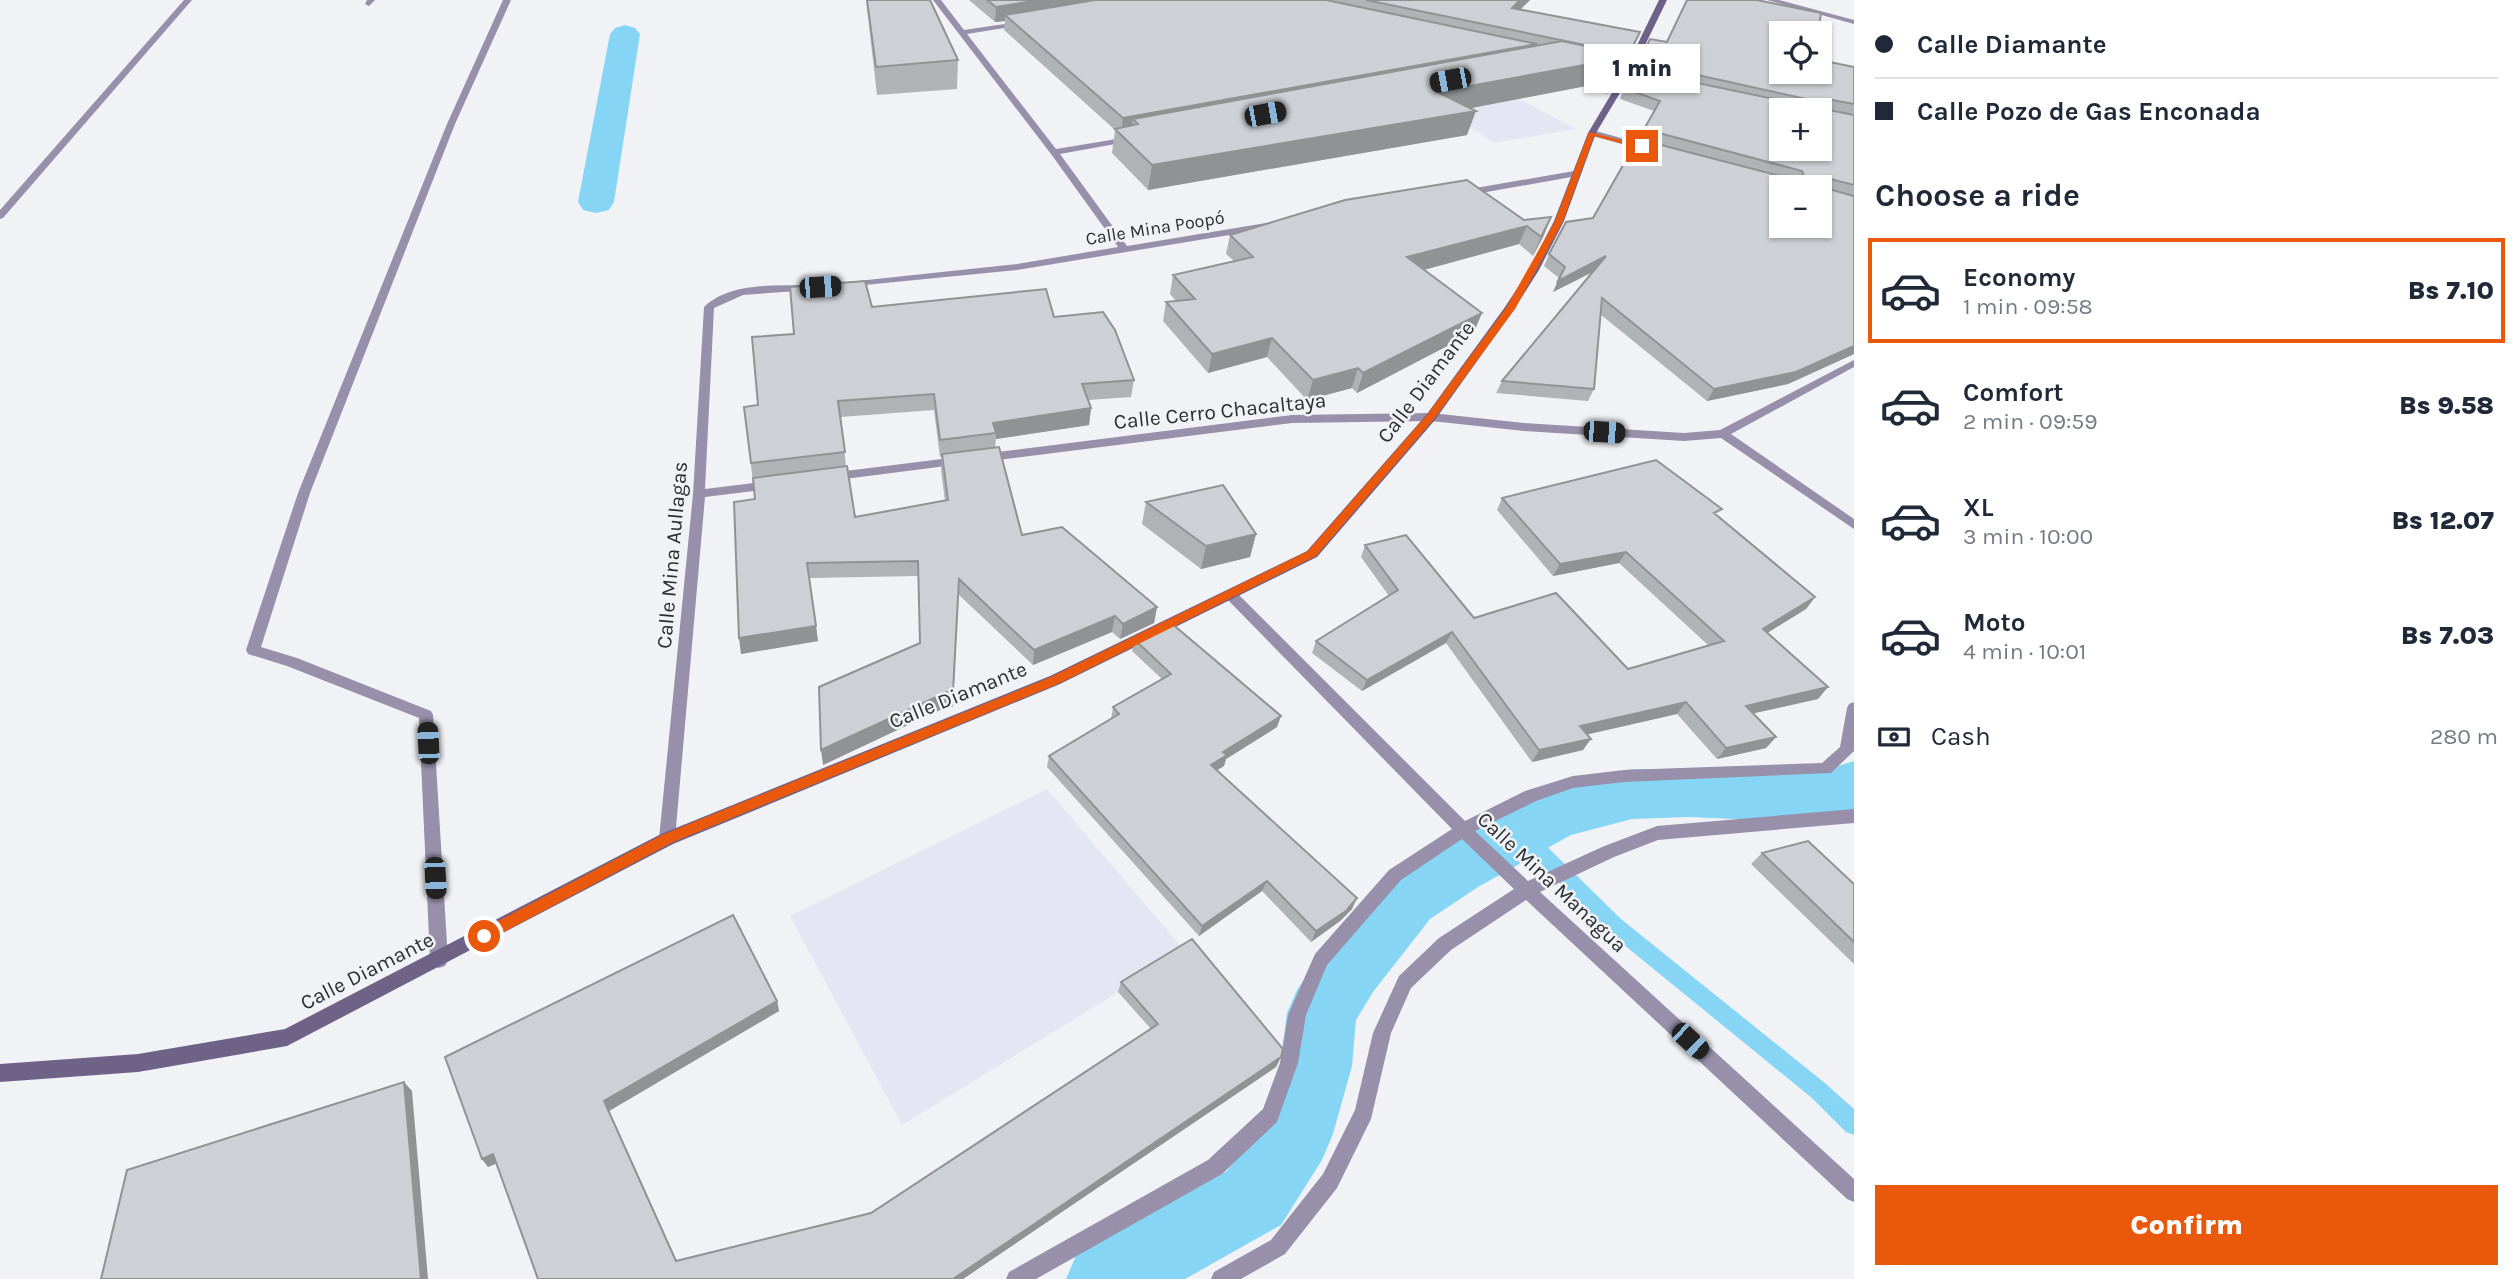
<!DOCTYPE html>
<meta charset="utf-8">
<style>
body{margin:0;font-family:Karla,sans-serif;background:#f6f6f7;color:#1f2937;height:100vh;display:flex;flex-direction:column;font-size:26px;white-space:nowrap}
*{box-sizing:border-box;margin:0}
p{font-size:23px;color:#747a83}
.icon{flex:none;width:38px;height:38px;fill:none;stroke:currentColor;stroke-width:2;stroke-linecap:round;stroke-linejoin:round}
.map{position:relative;flex:1;overflow:hidden}
.sheet{display:flex;flex-direction:column;background:#fff;width:665px}
.sheet>*{flex:none}
.guide{display:grid;align-content:center;height:154px;padding:0 21px;background:#fff}
.controls{position:absolute;left:1769px;top:21px;display:grid;gap:14px}
.controls a{display:grid;place-items:center;width:63px;height:63px;border-radius:0px;background:#fff;box-shadow:0 2px 5px #0004;font-size:35px}
.end{position:absolute;width:32px;height:32px;margin:-16px;border:9px solid #ea580c;background:#fff;box-shadow:0 0 0 4px #fff}
.from{border-radius:50%}
.bubble{position:absolute;height:49px;border-radius:0px;background:#fff;box-shadow:0 2px 5px #0004;font-size:23px;font-weight:800;line-height:49px;text-align:center}
.car{position:absolute;width:21px;height:42px;margin:-21px -10px;border-radius:9px;box-shadow:0 0 5px 2px #0007;background:linear-gradient(#222 24%,#8ab4d8 0 40%,#222 0 76%,#8ab4d8 0 86%,#222 0)}
.guide b{display:flex;align-items:center;gap:24px;height:66px;font-size:26px}
.guide b+b{border-top:2px solid #e0e1e3}
.guide i{width:18px;height:18px;background:#1f2937}
ul{padding:0;list-style:none}
li{display:flex;align-items:center;gap:21px;height:105px;margin:0 14px 10px;padding:0 7px;border:4px solid transparent;border-radius:0px}
li div{flex:1}
li b{display:block;font-size:26px}
li em{font-style:normal;font-weight:800}
li.selected{border-color:#ea580c}
li>.icon{width:63px;height:63px;stroke-width:1.5}
h2{padding:0 21px;font-size:32px;line-height:84px}
.pay{display:flex;align-items:center;gap:18px;height:77px;padding:0 21px;font-size:26px}
.pay p{margin-inline-start:auto}
.button{display:flex;gap:14px;margin-top:auto;padding:14px 21px}
.button a{flex:1;height:80px;border-radius:0px;background:#ea580c;color:#fff;font-size:28px;font-weight:800;line-height:80px;text-align:center}
main{display:flex;flex:1;min-height:0}
.map>svg:first-child{display:block}
.built{fill:#e4e7f3}
.lines{fill:none;stroke-linecap:round;stroke-linejoin:round}
.stream{fill:#87d5f4;fill-rule:evenodd}
.canal{fill:#87d5f4;fill-rule:evenodd}
.street{fill:#9890ab;fill-rule:evenodd}
.secondary{fill:#6e6287;fill-rule:evenodd}
.wall{fill:#b0b3b6;fill-rule:evenodd}
.shaded-wall{fill:#909294}
.building{fill:#cdd0d4;stroke:#909294;stroke-width:2;fill-rule:evenodd}
.route{fill:#ea580c}
.labels{text-anchor:middle;stroke-width:5;stroke-linejoin:round;paint-order:stroke}
.far-street-label{font-size:18px;fill:#2d2e30;stroke:#f1f2f6}
.street-label{font-size:21px;fill:#2d2e30;stroke:#f1f2f6}
</style>
<main>
<div class="map">
<svg width="1854" height="1279" viewBox="0 0 1854 1279">
<rect width="100%" height="100%" fill="#f1f2f6"/>
<path class="built" d="M1499,88l77,41 -82,14 -66,-45z
M1047,789l138,162 -283,174 -112,-209z"/>
<g class="lines">
<path class="stream" d="M1521,824l6,3 94,92 205,165 28,25v26l-8,-3 -34,-34 -205,-167 -92,-94 -3,-5 3,-5z"/>
<path class="canal" d="M625,25l10,3 5,6 -26,168 -5,8 -13,3 -13,-3 -5,-8 32,-168 5,-6z
M1854,761v50l-25,8 -50,2 -91,-4 -56,2 -61,16 -93,52 -48,32 -57,73 -17,28 -4,46 -19,68 -11,26 -41,65 -96,54h-119l12,-28 149,-80 38,-56 15,-49 7,-53 10,-23 28,-42 59,-69 50,-32 95,-49 62,-20 41,-9h197z"/>
<path class="street" d="M184,0h8l-189,218 -3,1v-9z
M367,0h8l-6,6 -4,-2z
M503,0h8l-56,124 -145,369 -49,154 36,11 134,53 2,4 15,245 -3,6 -6,2 -6,-2 -3,-6 -11,-242 -132,-52 -39,-12 -2,-4 52,-157 149,-369z
M933,0h8l23,30 61,-9v4h-3l-55,9 89,115 79,-13 1,2 -4,3 -72,13 67,92 145,-24 5,3 -5,3 -255,42 -173,17v-4l4,-1 169,-18 101,-17 -67,-93z
M1767,0h12l75,20v4z
M1592,130l62,17 1,2 -4,3 -62,-17 -1,-2z
M1574,171l3,1v4l-113,20 -5,-3 5,-3z
M807,285l5,3 -1,2 -68,5 -29,13 -9,181 66,-8 6,4 -6,4 -66,8 -30,342 -2,5 -6,2 -6,-2 -2,-5 34,-345 11,-187c26,-25 70,-21 103,-22z
M1854,360v7l-123,67 123,85v10l-133,-91 -37,3 -160,-10 -93,-10 -139,2 -310,39 -6,-4 6,-4 310,-39 139,-2 93,10 160,10 36,-3z
M958,457l6,4 -2,3 -133,17 -6,-4 6,-4z
M1230,589l5,2 230,230 60,-30 48,-15 51,-6 198,-7 18,-16 7,-39 2,-4 5,-2v49l-23,22 -207,9 -51,6 -37,13 -61,30 53,50 74,-34 55,-21 197,-17v14l-196,17 -44,17 -74,35 314,287v23l-7,-3 -321,-299 -75,50 -40,38 -20,45 -20,86 -34,69 -52,66 -44,25h-30l3,-7 57,-32 52,-66 32,-64 18,-77 26,-57 40,-38 75,-49 -52,-50 -61,41 -74,85 -21,50 -8,48 -21,59 -55,52 -186,105h-30l3,-7 199,-112 55,-51 17,-46 8,-48 27,-61 74,-84 63,-41 -227,-232 -2,-3z"/>
<path class="secondary" d="M1659,0h8l-37,76 -34,57 -32,88 -25,49 -24,38 -80,112 -118,137 -257,127 -387,160 -386,202 -149,26 -138,10v-18l138,-10 147,-25 376,-195 389,-158 257,-125 120,-137 78,-107 24,-37 25,-49 34,-88 34,-57z"/>
</g>
<path class="wall" d="M866,0h64l28,60 -1,29 -80,6z
M969,0h561l-9,9 112,38 -11,23 -14,24 -22,-8 -116,22 -3,27 -319,55 -36,-37 3,-23 -111,-100 1,-9 -10,1z
M1650,39l132,33 72,-5v287l-66,30 -81,17 -107,-87 -6,75 -6,12 -92,-8 6,-12 91,-109 -40,20 6,-14 -15,-12 5,-12 44,-36 46,-79 15,-28 -34,-12 4,-11 12,-18z
M1467,180l77,55 -11,21 -14,-12 -95,26 50,62 -117,61 -5,-5 -45,12 -40,-43 -59,16 -45,-52 3,-19 10,-1 -6,-7 3,-19 61,-14 -8,-7 4,-19z
M872,307l182,10 80,63 -3,17 -43,3 3,8 -2,17 -93,14 -1,9 27,87 135,72 -3,16 -34,16 -8,-7 -79,33 -75,-71 -5,113h-7l-123,58 97,-122 -2,-67 -109,2 9,63 -77,13 14,-155 -11,-92 14,-2 36,-71zM934,410l6,47h2l-1,13 4,31 -90,16 -9,-51 -5,-49z
M1502,498l216,18 97,81 -9,12 -39,24 51,66 -65,14 23,24 -10,11 -49,11 -40,-45 -90,20 -4,16 -51,12 -86,-119 -84,48 -50,-38 4,-12 73,-45 -28,-39 4,-12 109,73 154,51 80,-24 -89,-82 -66,13 -56,-66z
M1146,502l110,32 -6,23 -49,12 -59,-45z
M1135,640l142,87 -51,32 -2,7 -7,4 135,139 -12,12 -29,21 -49,-51 -63,45 -152,-169 2,-11 62,-37 2,-12 49,-28 -30,-28z
M1762,853l92,31v80l-103,-100z
M1121,982l160,75 -5,10 -313,212h-425l-42,-115 -8,3 -6,-8 295,-158 2,10 -170,100 67,150 195,-48 280,-184 -33,-37z"/>
<path class="shaded-wall" d="M1040,0h93l-128,15v6l-10,1 1,-15z
M1520,0h10l-24,23 6,-15z
M1537,44l-6,16 -398,59 -1,14 -11,2 2,-17z
M1628,55l-10,23 -10,16 10,-23z
M1595,63l-9,23 -156,30 7,-24z
M1476,111l-9,24 -319,55 4,-25z
M1551,217l-7,18 -11,21 8,-19z
M1527,226l-8,18 -118,32 6,-19z
M1606,256l-6,12 -47,24 5,-11z
M1482,313l-8,19 -117,61 6,-20z
M1272,338l-5,19 -59,16 4,-19z
M1854,346v8l-66,30 -81,17 7,-12z
M1358,368l-6,20 -45,12 6,-20z
M1091,408l-2,17 -93,14v-6l-3,-10z
M1256,534l-6,23 -49,12 5,-23z
M1626,552l-7,11 -66,13 7,-12z
M1815,597l-9,12 -52,32 9,-12z
M1157,607l-3,16 -34,16 3,-15z
M1115,616l-3,16 -79,33 1,-15z
M816,626l2,15 -77,13 -2,-16z
M1452,632l-6,11 -84,48 5,-11z
M1828,687l-10,12 -81,18 9,-11z
M947,692l-1,15 -123,58 -2,-15z
M1686,702l-9,12 -105,24 8,-12z
M1281,716l-4,11 -51,32 -2,7 -17,10 4,-11 12,-13z
M1776,737l-10,11 -49,11 9,-11z
M1591,739l-8,11 -51,12 7,-12z
M1267,881l-5,10 -63,45 3,-10z
M1357,898l-5,11 -12,12 -29,21 5,-11z
M777,1001l2,10 -170,100 71,158 -76,-168z
M1281,1057l-5,10 -313,212h-10z
M404,1082l8,9 16,188h-7z
M493,1154l6,8 -11,5 -6,-8z"/>
<path class="building" d="M867,0h63l28,60 -82,7z
M987,0h53l-44,7z
M1095,0h231l211,44 -414,74 -118,-103z
M1366,0h154l-8,8 128,24 -11,22z
M1687,0h70l64,13 -3,20h-36v39h38v-12l34,7v37l-27,-5 -3,10 30,6v70l-27,-7 -3,3 1,7 29,8v150l-58,26 -82,17 -112,-91 -8,91 -92,-8 104,-125 -48,25 7,-14 -16,-13 17,-32 27,-4 45,-79 150,39h17l-3,-7 -158,-42 16,-28 -36,-13 11,-18 153,32 18,-3 -167,-37 11,-23 17,3zM1782,110h38v39h-38zM1782,187h38v39h-38z
M1562,41l66,14 -10,16 -23,-8 -158,29 39,19 -324,54 -37,-36 23,-5 -5,-5z
M1467,180l57,40 27,-3 -10,20 -14,-11 -120,31 75,56 -119,60 -5,-5 -45,12 -41,-42 -60,16 -46,-52 29,-3 -22,-24 80,-18 -23,-22 115,-35z
M865,281l7,26 174,-18 8,28 49,-5 12,18 19,50 -52,4 9,24 -98,15 3,10 -56,7 -6,-46 -96,7 7,51 -94,11 -7,-56 14,-2 -6,-68 42,-3 -4,-47z
M999,447l23,88 40,-8 95,80 -34,17 -8,-8 -81,34 -75,-71 -6,113h-6l-126,58 -2,-63 101,-44 -2,-82 -111,2 9,63 -77,12 -5,-136 21,-3 -2,-21 94,-12 8,51 93,-17 -6,-46z
M1656,460l66,49 -8,4 101,84 -52,32 65,58 -82,19 30,31 -50,11 -40,-46 -106,24 11,13 -52,11 -87,-118 -85,48 -51,-39 82,-51 -33,-45 41,-10 68,83 82,-25 72,76 96,-28 -98,-89 -66,12 -58,-66z
M1223,485l33,49 -50,12 -60,-44z
M1170,622l111,94 -58,36 4,3 -16,10 146,133 -11,13 -30,20 -49,-50 -65,45 -153,-170 70,-42 -6,-7 58,-33 -36,-34z
M1808,841l46,43v58l-92,-89z
M733,915l44,86 -173,100 72,160 195,-48 287,-189 -37,-42 71,-43 91,110 -2,8 -328,222h-415l-45,-125 -11,5 -37,-102z
M404,1082l17,197h-320l26,-109z"/>
<path class="route" d="M1589,132l56,14 -3,3 -48,-13 -31,85 -48,88 -81,110 -118,137 -256,127 -389,160 -182,97h-10v-9l183,-96 389,-158 257,-126 119,-136 79,-107 49,-87z"/>
<g class="labels">
<g class="far-street-label">
<text transform="translate(1155 228) rotate(-9)" y="6">Calle Mina Poopó</text>
</g>
<g class="street-label">
<text transform="translate(1426 382) rotate(-53)" y="7">Calle Diamante</text>
<text transform="translate(1220 411) rotate(-6)" y="7">Calle Cerro Chacaltaya</text>
<text transform="translate(672 555) rotate(-85)" y="7">Calle Mina Aullagas</text>
<text transform="translate(958 695) rotate(-22)" y="7">Calle Diamante</text>
<text transform="translate(1552 882) rotate(43)" y="7">Calle Mina Managua</text>
<text transform="translate(367 971) rotate(-27)" y="7">Calle Diamante</text>
</g>
</g>
</svg>
<div class="controls">
<a><svg class="icon" aria-label="locate" viewBox="0 0 24 24"><circle cx="12" cy="12" r="6"/><path d="M12 2v4M12 18v4M2 12h4M18 12h4"/></svg></a>
<a>+</a>
<a>−</a>
</div>
<i class="end from" style="left:484px;top:936px"></i>
<i class="end" style="left:1642px;top:146px"></i>
<div class="bubble" style="left:1584px;top:44px;width:116px">1 min</div>
<i class="car" style="left:1450px;top:80px;rotate:259deg"></i>
<i class="car" style="left:1265px;top:114px;rotate:79deg"></i>
<i class="car" style="left:820px;top:287px;rotate:86deg"></i>
<i class="car" style="left:1604px;top:432px;rotate:94deg"></i>
<i class="car" style="left:428px;top:743px;rotate:357deg"></i>
<i class="car" style="left:435px;top:878px;rotate:177deg"></i>
<i class="car" style="left:1690px;top:1041px;rotate:133deg"></i>
</div>
<section class="sheet">
<div class="guide">
<b><i class="from"></i>Calle Diamante</b>
<b><i></i>Calle Pozo de Gas Enconada</b>
</div>
<h2>Choose a ride</h2>
<ul>
<li class="selected"><svg class="icon" aria-label="car" viewBox="0 0 24 24"><path d="M5 17H2v-5l4-1 3-4h7l3 4 3 1v5h-3M9 17h6M6 11h13"/><circle cx="7" cy="17" r="2"/><circle cx="17" cy="17" r="2"/></svg><div><b>Economy</b><p>1 min · 09:58</p></div><em>Bs 7.10</em></li>
<li><svg class="icon" aria-label="car" viewBox="0 0 24 24"><path d="M5 17H2v-5l4-1 3-4h7l3 4 3 1v5h-3M9 17h6M6 11h13"/><circle cx="7" cy="17" r="2"/><circle cx="17" cy="17" r="2"/></svg><div><b>Comfort</b><p>2 min · 09:59</p></div><em>Bs 9.58</em></li>
<li><svg class="icon" aria-label="car" viewBox="0 0 24 24"><path d="M5 17H2v-5l4-1 3-4h7l3 4 3 1v5h-3M9 17h6M6 11h13"/><circle cx="7" cy="17" r="2"/><circle cx="17" cy="17" r="2"/></svg><div><b>XL</b><p>3 min · 10:00</p></div><em>Bs 12.07</em></li>
<li><svg class="icon" aria-label="car" viewBox="0 0 24 24"><path d="M5 17H2v-5l4-1 3-4h7l3 4 3 1v5h-3M9 17h6M6 11h13"/><circle cx="7" cy="17" r="2"/><circle cx="17" cy="17" r="2"/></svg><div><b>Moto</b><p>4 min · 10:01</p></div><em>Bs 7.03</em></li>
</ul>
<div class="pay"><svg class="icon" aria-label="cash" viewBox="0 0 24 24"><path d="M3 7h18v10H3z"/><circle cx="12" cy="12" r="2"/></svg>Cash<p>280 m</p></div>
<div class="button"><a>Confirm</a></div>
</section>
</main>
